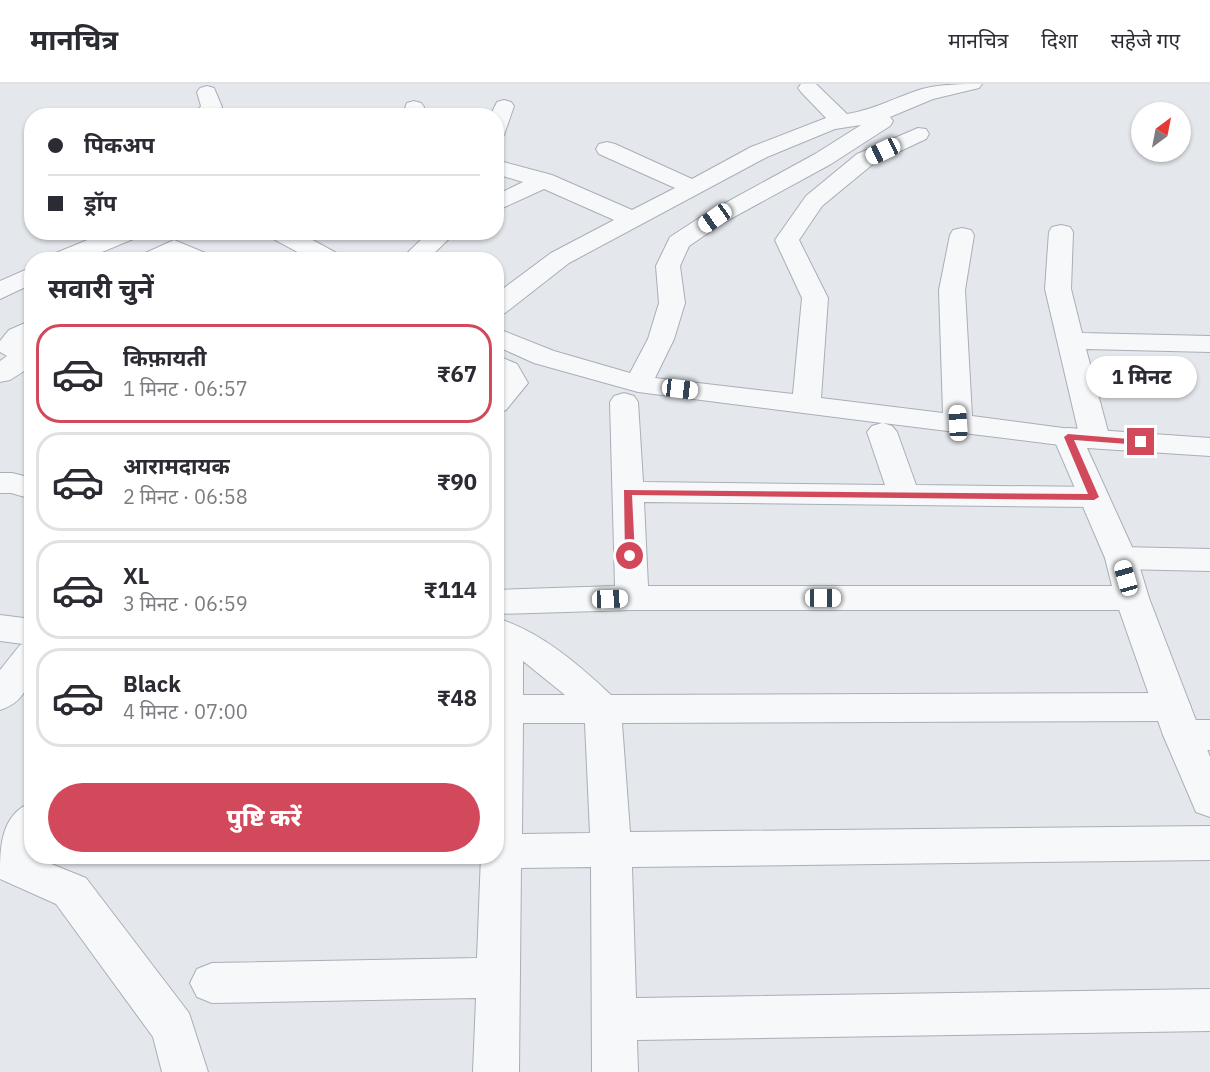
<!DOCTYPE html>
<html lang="hi">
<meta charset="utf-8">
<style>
body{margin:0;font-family:"IBM Plex Sans","Noto Sans Devanagari",sans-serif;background:#f2f2f3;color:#2b2b33;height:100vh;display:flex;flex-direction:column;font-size:22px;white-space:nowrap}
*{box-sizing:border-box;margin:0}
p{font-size:20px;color:#7c7c81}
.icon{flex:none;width:33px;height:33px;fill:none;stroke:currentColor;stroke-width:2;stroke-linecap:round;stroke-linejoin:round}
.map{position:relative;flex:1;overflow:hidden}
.drawer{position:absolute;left:24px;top:168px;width:480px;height:612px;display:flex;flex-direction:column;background:#fff;border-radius:24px;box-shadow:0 2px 4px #0004}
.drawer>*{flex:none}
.guide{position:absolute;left:24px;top:24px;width:480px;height:132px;border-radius:24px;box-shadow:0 2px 4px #0004;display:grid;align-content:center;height:132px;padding:0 24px;background:#fff}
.needle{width:39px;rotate:32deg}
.buttons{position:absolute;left:1131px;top:18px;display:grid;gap:12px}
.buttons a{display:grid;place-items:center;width:60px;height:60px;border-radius:50%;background:#fff;box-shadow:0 2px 4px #0004;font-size:30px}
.end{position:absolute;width:27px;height:27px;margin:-14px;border:8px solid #d1495b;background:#fff;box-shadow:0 0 0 3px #fff}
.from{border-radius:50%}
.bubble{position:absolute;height:42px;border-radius:21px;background:#fff;box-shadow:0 2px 4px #0004;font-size:20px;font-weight:800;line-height:42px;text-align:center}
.car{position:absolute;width:18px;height:36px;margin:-18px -9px;border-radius:8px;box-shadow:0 0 4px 2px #0007;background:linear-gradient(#fff 24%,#345 0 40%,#fff 0 76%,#345 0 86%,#fff 0)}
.guide b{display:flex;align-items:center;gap:21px;height:57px;font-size:22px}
.guide b+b{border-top:2px solid #e1e1e2}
.guide i{width:15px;height:15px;background:#2b2b33}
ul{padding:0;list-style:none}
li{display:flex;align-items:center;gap:18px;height:99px;margin:0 12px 9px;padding:0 12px;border:3px solid #e1e1e2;border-radius:24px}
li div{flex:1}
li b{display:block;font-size:22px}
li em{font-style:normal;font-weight:800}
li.active{border-color:#d1495b}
li>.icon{width:54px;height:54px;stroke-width:1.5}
h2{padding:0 24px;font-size:27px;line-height:72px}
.action{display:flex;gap:12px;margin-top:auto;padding:12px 24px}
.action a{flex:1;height:69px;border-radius:36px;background:#d1495b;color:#fff;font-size:24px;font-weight:800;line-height:69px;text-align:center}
header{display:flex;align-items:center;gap:36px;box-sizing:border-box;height:84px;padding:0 30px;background:#fff;border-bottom:2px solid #e1e1e2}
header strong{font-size:28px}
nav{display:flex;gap:33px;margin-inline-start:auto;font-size:21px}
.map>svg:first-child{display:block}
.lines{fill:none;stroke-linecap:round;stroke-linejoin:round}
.minor-casing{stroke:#a9aeb7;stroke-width:2}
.tertiary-casing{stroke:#a9aeb7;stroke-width:2}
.minor{fill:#f7f8fa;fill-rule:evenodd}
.tertiary{fill:#f7f8fa;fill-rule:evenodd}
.route{fill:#d1495b}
</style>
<header>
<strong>मानचित्र</strong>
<nav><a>मानचित्र</a><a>दिशा</a><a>सहेजे गए</a></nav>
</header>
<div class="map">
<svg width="1210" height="988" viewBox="0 0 1210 988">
<rect width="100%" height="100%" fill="#e4e7ec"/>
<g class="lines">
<defs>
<path id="minor" d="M801,0h15l31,30c27,-4 49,-17 75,-25 20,-5 40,-5 60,-5l-3,4 -46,11 -43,18 3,4 -3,5 -59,38 -108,59 -34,23 -9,20 5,37 -11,36 -19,39 138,16 9,-96 -27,-58 31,-44 51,-42 61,-26 8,1 3,5 -3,5 -53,25 -51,42 -23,34 29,58 -7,100 122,15 -4,-123 11,-55 3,-5 9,-2 9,2 3,5 -9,55 7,126 106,14 -33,-141 4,-57 3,-5 9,-2 9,2 3,5 -2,57 11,44 128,3v16l-124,-3 24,90 -5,7 -10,2 -10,-2 -4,-6 -3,4 -10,2 -185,-23 9,3 5,6 19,53 178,2 11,3 4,7 -4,7 -11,3 -450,-5 4,84h484l12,3 5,9 -5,9 -12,3h-500l-136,4v-24l119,-4 -5,-184 4,-6 10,-3 10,3 4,6 5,80 242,3 -18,-53 5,-6 10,-3 -244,-31 -104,-29 -38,-17v-18l58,23 76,22 18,-34 11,-36 -3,-37 14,-29 37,-24 108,-59 46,-29 -26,4 -68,28 -198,106 -64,50 -9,2v-21l55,-41 63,-33 -70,-31 -48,22v-16l27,-13 -27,-8v-14l56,15 80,35 43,-22 -76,-34 -3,-5 3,-5 8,-2 8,2 77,35 59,-32 75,-29 -25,-26 -3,-4z
M207,2l7,2 8,19 -6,9h-22l7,-10 -4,-14 3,-4z
M504,16l7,2 3,4 -10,29 -8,1v-20h-6l7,-14z
M414,17l7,2 3,4 -1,9h-21l5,-13z
M107,148h34l-3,5 -55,23h-35l3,-5z
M267,148h31l42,23 3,5h-31l-42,-23z
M429,148h27l-29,28h-27z
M174,156l36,15 3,5h-33l-5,-3 -6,3h-31l3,-5z
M32,183v17l-32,15v-18z
M32,236v19l-7,5 7,3v19l-22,14 -10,2v-21l7,-5 -7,-4v-11l9,-11z
M496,271l21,9 11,19 -22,27 -10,3v-27l4,-4 -4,-6z
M0,389h12l20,5v21l-21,-6h-11z
M1121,463l89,2v22l-89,-2 -11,-3 -5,-8 5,-8z
M0,531l32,4c0,34 9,78 -32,91v-40l20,-25 3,-1 -23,-3z
M496,534c44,13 82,46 115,77l562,-2 13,4 5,10 -5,10 -13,4 -551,2 8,109 580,-6v34l-578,7 4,131 574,-9v42l-573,9 1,32h-46l-1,-205 -70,1 -2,204h-46l3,-74 -264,5 -15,-6 -7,-14 7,-14 15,-6 265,-5 4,-102h15zM523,577l42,34h-42zM523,639h62l5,110 -68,1z
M1182,636h28v30h-28l-13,-5 -6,-10 6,-10z
M32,718v49l-3,4 57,23 103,135 19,59h-46l-9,-35 -97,-133 -56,-25c0,-32 0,-64 32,-77z"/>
<path id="tertiary" d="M1068,344l142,10v18l-123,-8 50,110 12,40 61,159v60l-14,-5 -33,-77 -48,-137 -10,-40 -52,-121 5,-7z"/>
</defs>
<use href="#minor" class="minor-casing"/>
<use href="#tertiary" class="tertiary-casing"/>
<use href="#minor" class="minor"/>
<use href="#tertiary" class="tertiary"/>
</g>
<path class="route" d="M1068,350l73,6 4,2 -4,3 -67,-5 25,57 -5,3 -462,-5 3,61 -5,3 -5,-3 -1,-66 464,4 -24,-57z"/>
</svg>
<div class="buttons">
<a><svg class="needle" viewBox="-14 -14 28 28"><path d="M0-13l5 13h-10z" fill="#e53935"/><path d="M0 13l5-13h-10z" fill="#7c7c81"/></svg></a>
</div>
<i class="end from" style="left:630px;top:472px"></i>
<i class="end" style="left:1141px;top:358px"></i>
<div class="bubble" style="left:1086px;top:272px;width:111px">1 मिनट</div>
<i class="car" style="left:883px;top:67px;rotate:245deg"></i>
<i class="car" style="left:715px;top:134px;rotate:235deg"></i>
<i class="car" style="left:680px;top:305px;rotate:97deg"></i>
<i class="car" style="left:958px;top:339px;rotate:357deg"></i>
<i class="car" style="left:1126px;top:494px;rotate:344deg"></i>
<i class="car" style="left:823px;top:514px;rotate:90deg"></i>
<i class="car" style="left:610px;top:515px;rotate:88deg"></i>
<div class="guide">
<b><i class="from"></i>पिकअप</b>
<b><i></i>ड्रॉप</b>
</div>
<section class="drawer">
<h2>सवारी चुनें</h2>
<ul>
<li class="active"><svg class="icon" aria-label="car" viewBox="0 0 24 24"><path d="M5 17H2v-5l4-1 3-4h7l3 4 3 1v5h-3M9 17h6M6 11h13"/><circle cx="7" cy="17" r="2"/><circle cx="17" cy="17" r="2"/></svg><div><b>किफ़ायती</b><p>1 मिनट · 06:57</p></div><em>₹67</em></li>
<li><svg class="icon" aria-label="car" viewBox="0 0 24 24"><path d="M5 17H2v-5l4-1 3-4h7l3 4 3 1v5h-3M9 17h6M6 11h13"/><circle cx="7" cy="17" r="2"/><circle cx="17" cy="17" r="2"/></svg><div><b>आरामदायक</b><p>2 मिनट · 06:58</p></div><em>₹90</em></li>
<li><svg class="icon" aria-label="car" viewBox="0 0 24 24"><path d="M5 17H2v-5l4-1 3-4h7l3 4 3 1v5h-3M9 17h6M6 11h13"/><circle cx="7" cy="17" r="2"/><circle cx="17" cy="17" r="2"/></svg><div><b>XL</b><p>3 मिनट · 06:59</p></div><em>₹114</em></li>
<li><svg class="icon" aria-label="car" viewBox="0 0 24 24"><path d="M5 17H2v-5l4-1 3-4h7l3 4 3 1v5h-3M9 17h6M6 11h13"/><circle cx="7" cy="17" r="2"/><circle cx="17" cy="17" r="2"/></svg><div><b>Black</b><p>4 मिनट · 07:00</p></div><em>₹48</em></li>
</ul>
<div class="action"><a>पुष्टि करें</a></div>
</section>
</div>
